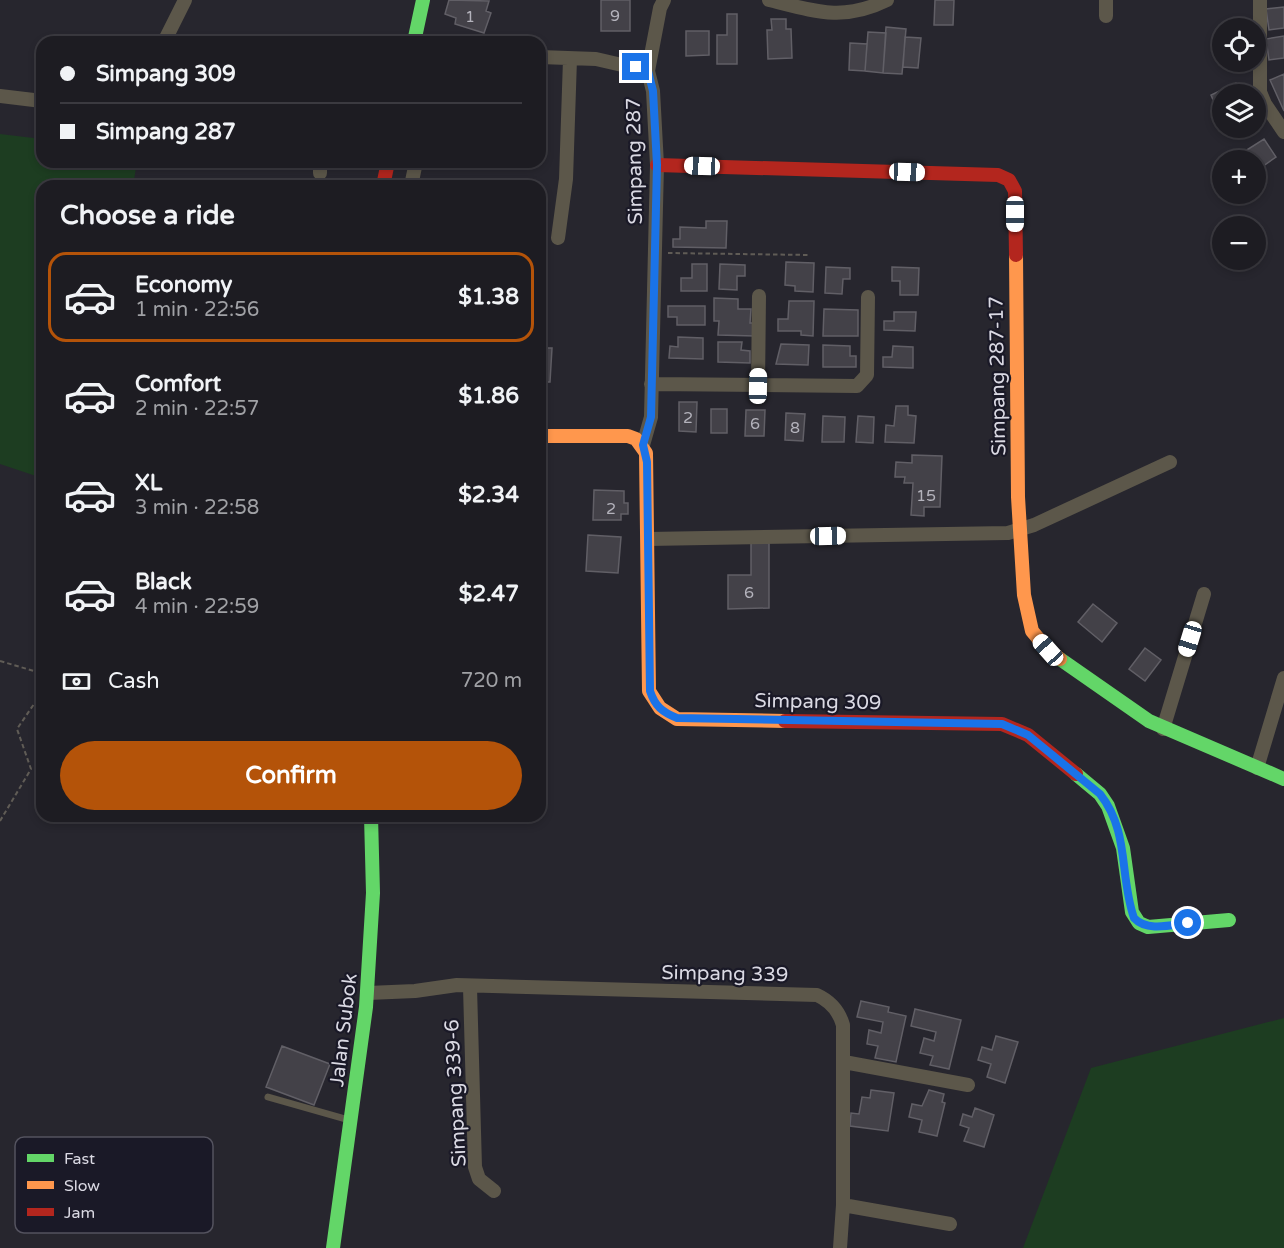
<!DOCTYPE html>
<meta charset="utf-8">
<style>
body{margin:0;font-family:"Varela Round",sans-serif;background:#25252a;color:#f1f3f6;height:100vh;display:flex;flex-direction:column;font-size:22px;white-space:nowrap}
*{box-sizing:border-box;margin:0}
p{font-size:20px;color:#a0a1a5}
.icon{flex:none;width:33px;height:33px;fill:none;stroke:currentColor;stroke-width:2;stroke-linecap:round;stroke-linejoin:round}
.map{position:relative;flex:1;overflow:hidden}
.panel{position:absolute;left:36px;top:180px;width:510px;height:642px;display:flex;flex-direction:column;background:#1d1c22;border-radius:18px;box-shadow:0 3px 9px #0003,0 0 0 2px #3b3a40}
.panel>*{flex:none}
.hud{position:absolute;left:36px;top:36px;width:510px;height:132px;border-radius:18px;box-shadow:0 3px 9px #0003,0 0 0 2px #3b3a40;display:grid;align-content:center;height:132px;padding:0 24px;background:#1d1c22}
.controls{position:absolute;left:1212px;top:18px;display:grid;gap:12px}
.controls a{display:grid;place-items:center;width:54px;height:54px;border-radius:50%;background:#1d1c22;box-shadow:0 3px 9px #0003,0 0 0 2px #3b3a40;font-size:30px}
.end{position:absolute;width:27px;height:27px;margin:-14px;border:8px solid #1a73e8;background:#fff;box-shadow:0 0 0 3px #fff}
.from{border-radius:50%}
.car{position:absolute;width:18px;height:36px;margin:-18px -9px;border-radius:8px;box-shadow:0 0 4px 2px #0007;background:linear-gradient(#fff 24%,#345 0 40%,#fff 0 76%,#345 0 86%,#fff 0)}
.hud b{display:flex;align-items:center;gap:21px;height:57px;font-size:22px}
.hud b+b{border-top:2px solid #3b3a40}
.hud i{width:15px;height:15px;background:#f1f3f6}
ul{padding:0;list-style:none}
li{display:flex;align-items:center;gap:18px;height:90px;margin:0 12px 9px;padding:0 12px;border:3px solid transparent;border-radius:18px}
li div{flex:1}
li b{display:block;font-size:22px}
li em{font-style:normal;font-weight:800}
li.active{border-color:#b45309}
li>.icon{width:54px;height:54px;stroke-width:1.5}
h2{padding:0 24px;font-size:27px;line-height:72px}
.pay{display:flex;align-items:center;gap:15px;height:66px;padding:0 24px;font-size:22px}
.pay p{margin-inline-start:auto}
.cta{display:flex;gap:12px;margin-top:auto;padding:12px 24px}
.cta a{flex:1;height:69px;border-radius:36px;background:#b45309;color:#fff;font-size:24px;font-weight:800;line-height:69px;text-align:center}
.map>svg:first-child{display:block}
.green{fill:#1d3d21}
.building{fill:#434148;stroke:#615f66;stroke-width:1.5}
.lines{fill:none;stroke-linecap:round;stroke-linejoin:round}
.path{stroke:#605c56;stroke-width:2;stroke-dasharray:4.5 3;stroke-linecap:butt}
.lane{stroke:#5c574a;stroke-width:7}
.street{stroke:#5c574a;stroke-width:14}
.fast{stroke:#63d668;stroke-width:14}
.slow{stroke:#ff974d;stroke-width:14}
.jam{stroke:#b3261e;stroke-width:14}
.route{stroke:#1a73e8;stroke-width:8}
.labels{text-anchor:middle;stroke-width:4.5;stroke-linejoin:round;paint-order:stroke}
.number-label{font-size:16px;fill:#b4b3bc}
.street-label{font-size:20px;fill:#dad9e3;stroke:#1a1927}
.key{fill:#1a1927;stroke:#54535f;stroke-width:1.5}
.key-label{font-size:16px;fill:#dad9e3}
</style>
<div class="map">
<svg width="1284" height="1248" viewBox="0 0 1284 1248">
<rect width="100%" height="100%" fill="#27262e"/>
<path class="green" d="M0,134l42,5v23h95l-4,24h-91v292l-42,-14z
M1284,1018v230h-261l68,-180z"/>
<path class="building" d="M449,0l40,1 -3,10 5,2 -7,20 -29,-9 1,-6 -11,-4z
M601,0h29v31h-29z
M935,0h19l-1,25h-19z
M1284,7v21l-15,2 -3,-21z
M727,14h10v50h-20v-29h10z
M771,19h15v10h5l1,29 -24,1 -1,-29h5z
M886,27l20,2 -4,45 -19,-1z
M686,31h23v24l-23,1z
M868,32l18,1 -3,40 -18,-2z
M1284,36v22l-15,2 -3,-21z
M905,37l16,1 -3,30 -15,-1z
M850,43l17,1 -2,27 -16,-1z
M1284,74v37l-14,-31z
M1236,83l5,11h-19v26l-11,-25z
M540,86h6v25h-6z
M1226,128h24l-20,9z
M1264,139l12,18 -20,14v-11h-9l-5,-7z
M706,221h21l-1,27 -53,-1v-8h7v-12l26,1z
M786,262l28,1 -1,29 -18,-1v-5l-10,-1z
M692,264h15v27h-26v-13h11z
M720,264l25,1v11h-8v14l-18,-1z
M826,267l24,1v11h-7l-1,15 -17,-1z
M892,267l27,1 -1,27h-18v-14h-8z
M714,298l24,1v10h13l-1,14h6l-1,13 -37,-1 1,-14h-5z
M789,301h25l-1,35 -12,-1v-4h-23v-12h10z
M668,306h37v19h-28v-8h-9z
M824,309l34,1v26h-35z
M894,312h22l-1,19 -31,-1v-9h10z
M678,337l25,1v21l-34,-1 1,-12 8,1z
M718,342h24l-1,8 9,1v12l-32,-1z
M781,344l28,1 -1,20 -32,-1z
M823,345l27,1v10h6v11h-33z
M893,346l20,1v21l-30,-1v-10h9z
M540,348h12l-2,34h-10z
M679,402h18l-1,30 -17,-1z
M896,406h12v9l8,1 -2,27 -29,-1 1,-17 8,1z
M711,409h16v24h-16z
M746,410h19l-1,26h-19z
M786,413l19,1 -2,27 -18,-1z
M823,416l22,1 -1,25h-22z
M858,416l16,1 -1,26 -17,-1z
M912,455l30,1 -2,51h-16v9l-13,-1 2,-32h-9l1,-6h-10l1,-15 16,1z
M594,490l30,1v12h4v11h-7v6h-28z
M588,535l33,2 -3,36 -32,-2z
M751,543h18v65l-41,1v-34h23z
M1093,604l24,19 -15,19 -24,-20z
M1145,648l16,12 -16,21 -16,-12z
M861,1001l28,6 -1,5 18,4 -10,46 -21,-4 3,-12 -11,-2 2,-14 12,3 2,-11 -26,-5z
M915,1009l46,11 -12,49 -19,-4 3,-9 -13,-3 4,-15 10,3 2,-9 -25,-6z
M996,1036l22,6 -13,41 -18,-6 4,-13 -13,-4 4,-13 10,3z
M282,1046l48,18 -16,41 -48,-18z
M871,1090l23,3 -6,38 -38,-5 1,-13 8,1 3,-17 8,1z
M929,1090l15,4 -2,8 3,1 -8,33 -18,-4 3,-12 -13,-3 3,-13 10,2z
M975,1108l19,7 -10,32 -20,-6 5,-13 -9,-3 3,-11 9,3z"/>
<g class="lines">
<path class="path" d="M668,253l141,2
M0,661l34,10 8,-3
M0,821l31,-52 -14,-40 17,-25 8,-18"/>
<path class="lane" d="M268,1097l81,23"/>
<path class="street" d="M769,0c45,11 74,22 118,0
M1260,0v92l5,12 19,28
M1106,16v-16
M164,42l21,-42
M540,57l56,2 52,12
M0,96l42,5
M320,162v11
M411,186l5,-24
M558,238l8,-59 4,-120
M651,384l206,2 10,-11 1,-78
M758,386l1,-90
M643,445l8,-28 6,-252 -4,-74 -5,-20 12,-63 4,-8
M648,539l360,-6 26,-8 136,-63
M1163,729l41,-135
M1257,768l27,-90
M470,987l5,180 4,12 15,12
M368,993l47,-2 42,-6 360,10c13,6 22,16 26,30v180l-3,43
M844,1062l124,23
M843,1205l107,19"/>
<path class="fast" d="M414,42l9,-42
M1060,659l89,62 135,58
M1076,774l24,20 8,12 15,42 9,64 7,11 9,4 81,-7
M333,1248l33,-241 7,-114 -2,-77"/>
<path class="slow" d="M1016,255l2,242 6,98 8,36 16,19 12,9
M540,436h88l8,3 10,14 3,238 11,17 17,11 108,2"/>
<path class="jam" d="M657,165l341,10 11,5 6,11 1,64
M383,186l5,-24
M785,721l217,3 26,11 48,39"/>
</g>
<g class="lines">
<path class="route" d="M636,67l12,4 5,20 4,74 -6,252 -8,28 4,17 3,229c5,15 12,21 27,27l325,6 26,11 72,59c30,38 19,81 34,124 13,14 37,7 54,5"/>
</g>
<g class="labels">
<g class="number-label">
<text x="615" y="21">9</text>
<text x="470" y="22">1</text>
<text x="688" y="423">2</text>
<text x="755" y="429">6</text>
<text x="795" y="433">8</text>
<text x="926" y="501">15</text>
<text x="611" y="514">2</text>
<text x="749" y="598">6</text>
</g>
<g class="street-label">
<text transform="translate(634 161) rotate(-91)" y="7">Simpang 287</text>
<text transform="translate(997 376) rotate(-91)" y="7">Simpang 287-17</text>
<text transform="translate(818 701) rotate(1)" y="7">Simpang 309</text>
<text transform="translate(725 973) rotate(1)" y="7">Simpang 339</text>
<text transform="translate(343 1030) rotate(-83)" y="7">Jalan Subok</text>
<text transform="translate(455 1093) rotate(-93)" y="7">Simpang 339-6</text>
</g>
</g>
<rect x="15" y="1137" width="198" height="96" rx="9" class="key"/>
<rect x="27" y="1154" width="27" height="8" fill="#63d668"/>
<rect x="27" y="1181" width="27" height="8" fill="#ff974d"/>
<rect x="27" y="1208" width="27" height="8" fill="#b3261e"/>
<g class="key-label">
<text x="64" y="1164">Fast</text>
<text x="64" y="1191">Slow</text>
<text x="64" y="1218">Jam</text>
</g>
</svg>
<div class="controls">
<a><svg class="icon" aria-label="locate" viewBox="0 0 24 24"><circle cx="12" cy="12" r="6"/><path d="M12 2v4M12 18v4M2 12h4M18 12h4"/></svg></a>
<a><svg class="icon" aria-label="layers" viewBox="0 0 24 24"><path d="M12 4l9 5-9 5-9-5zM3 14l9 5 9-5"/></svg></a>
<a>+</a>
<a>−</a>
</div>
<i class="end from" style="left:1188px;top:923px"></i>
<i class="end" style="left:636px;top:67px"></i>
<i class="car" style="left:702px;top:166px;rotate:272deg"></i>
<i class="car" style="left:907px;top:172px;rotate:92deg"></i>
<i class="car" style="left:1015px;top:214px;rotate:180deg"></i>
<i class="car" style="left:758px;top:386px;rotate:1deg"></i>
<i class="car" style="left:828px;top:536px;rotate:89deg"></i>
<i class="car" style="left:1190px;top:639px;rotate:197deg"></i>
<i class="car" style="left:1048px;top:650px;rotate:318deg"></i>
<div class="hud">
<b><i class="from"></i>Simpang 309</b>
<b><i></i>Simpang 287</b>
</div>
<section class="panel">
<h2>Choose a ride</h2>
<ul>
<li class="active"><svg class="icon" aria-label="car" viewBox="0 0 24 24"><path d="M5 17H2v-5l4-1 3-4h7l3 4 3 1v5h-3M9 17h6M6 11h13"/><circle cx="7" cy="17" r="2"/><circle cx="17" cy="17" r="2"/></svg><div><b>Economy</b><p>1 min · 22:56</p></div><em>$1.38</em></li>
<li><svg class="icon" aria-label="car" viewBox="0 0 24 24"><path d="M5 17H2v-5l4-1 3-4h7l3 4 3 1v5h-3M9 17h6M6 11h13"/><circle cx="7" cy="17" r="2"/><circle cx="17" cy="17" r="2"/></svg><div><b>Comfort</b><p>2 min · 22:57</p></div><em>$1.86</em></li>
<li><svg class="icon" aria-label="car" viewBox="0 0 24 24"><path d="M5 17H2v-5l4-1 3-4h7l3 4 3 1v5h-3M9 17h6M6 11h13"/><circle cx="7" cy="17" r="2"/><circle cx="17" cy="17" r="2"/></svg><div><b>XL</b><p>3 min · 22:58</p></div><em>$2.34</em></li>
<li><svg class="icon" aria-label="car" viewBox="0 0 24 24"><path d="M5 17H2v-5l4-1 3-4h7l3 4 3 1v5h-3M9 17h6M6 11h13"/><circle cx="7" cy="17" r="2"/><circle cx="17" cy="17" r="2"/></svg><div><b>Black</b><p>4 min · 22:59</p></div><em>$2.47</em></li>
</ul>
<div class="pay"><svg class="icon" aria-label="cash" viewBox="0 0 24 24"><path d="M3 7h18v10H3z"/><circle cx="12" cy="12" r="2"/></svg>Cash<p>720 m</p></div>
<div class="cta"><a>Confirm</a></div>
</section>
</div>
